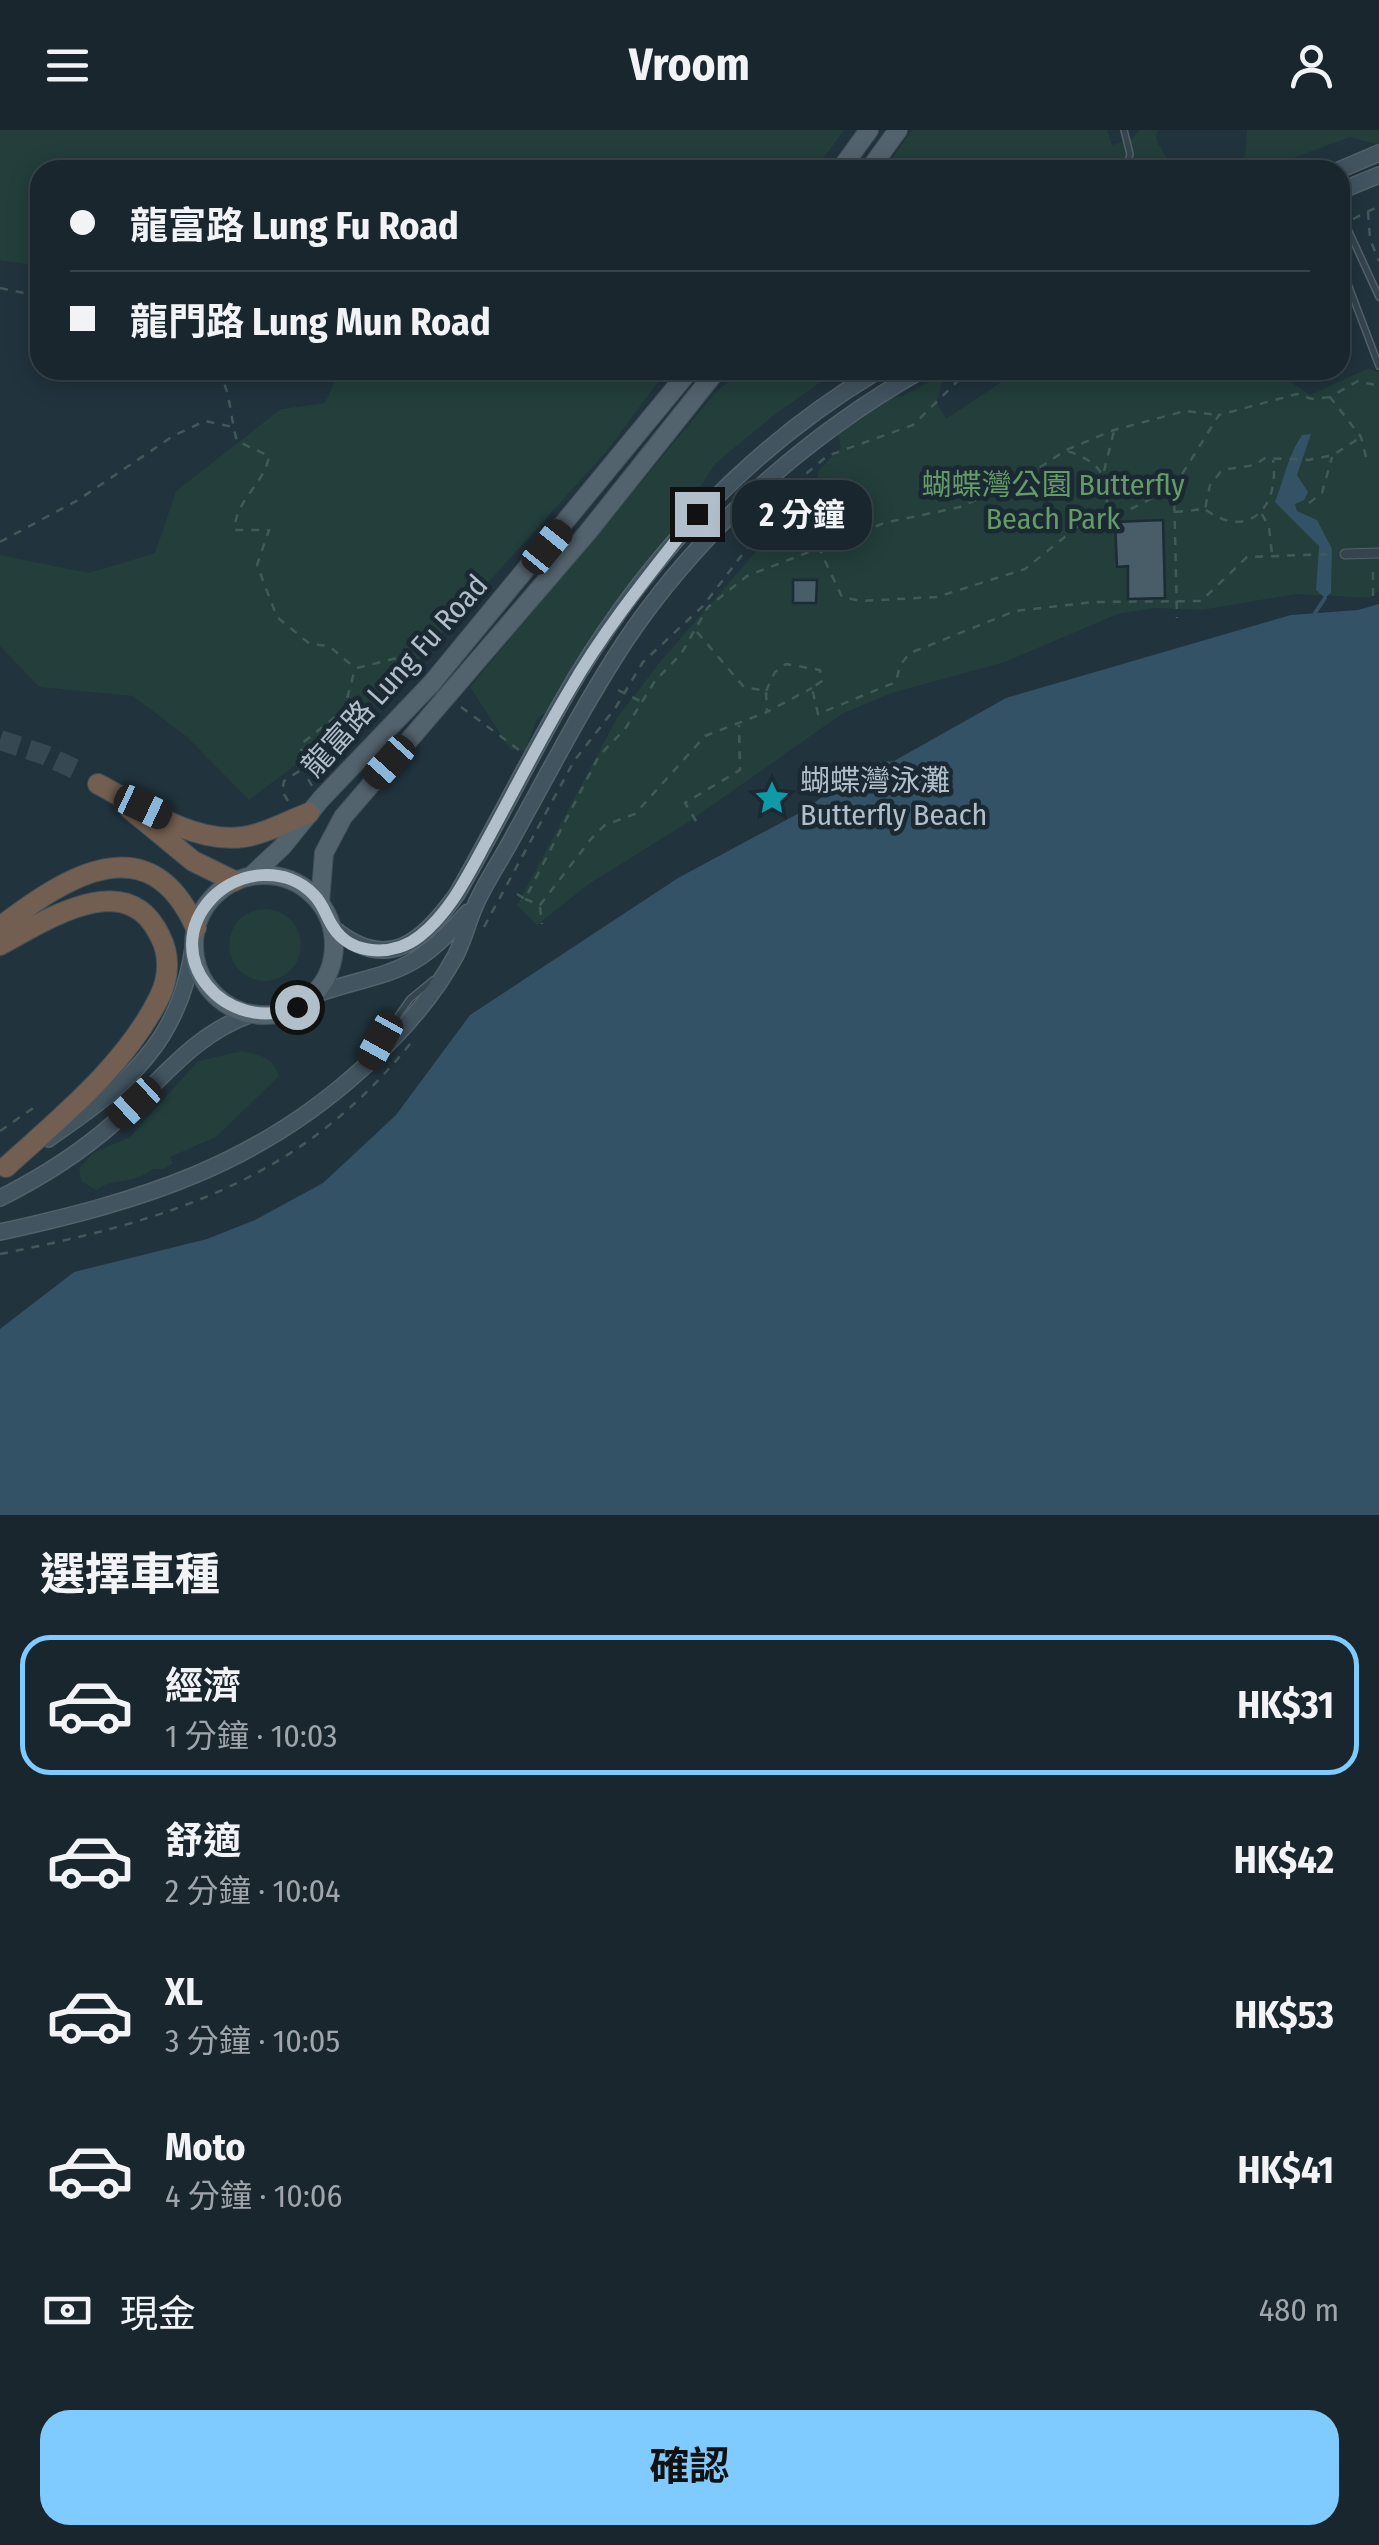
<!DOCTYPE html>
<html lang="zh-TW">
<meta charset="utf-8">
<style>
body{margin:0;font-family:"Fira Sans Condensed","Noto Sans TC",sans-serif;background:#222e36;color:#f1f3f6;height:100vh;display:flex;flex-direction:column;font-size:38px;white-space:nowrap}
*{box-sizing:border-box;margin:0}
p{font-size:32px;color:#9fa5aa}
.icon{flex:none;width:55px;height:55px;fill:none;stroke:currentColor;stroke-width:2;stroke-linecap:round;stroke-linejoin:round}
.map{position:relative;height:1385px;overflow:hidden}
.drawer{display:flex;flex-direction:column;background:#19262e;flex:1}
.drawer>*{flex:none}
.hud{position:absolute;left:30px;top:30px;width:1320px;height:220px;border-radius:30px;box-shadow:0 5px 25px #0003,0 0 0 2px #37434a;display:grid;align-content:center;height:220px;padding:0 40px;background:#19262e}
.end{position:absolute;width:45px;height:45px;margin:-22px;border:12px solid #b0bfc9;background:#111;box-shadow:0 0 0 5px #111}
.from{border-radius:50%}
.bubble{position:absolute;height:70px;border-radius:30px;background:#19262e;box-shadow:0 5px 25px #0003,0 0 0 2px #37434a;font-size:32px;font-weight:700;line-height:70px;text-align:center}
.car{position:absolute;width:30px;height:60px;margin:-30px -15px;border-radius:12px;box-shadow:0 0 8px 2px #0007;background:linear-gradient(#222 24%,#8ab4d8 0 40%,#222 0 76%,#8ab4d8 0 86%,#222 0)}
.hud b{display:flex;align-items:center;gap:35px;height:95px;font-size:38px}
.hud b+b{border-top:2px solid #37434a}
.hud i{width:25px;height:25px;background:#f1f3f6}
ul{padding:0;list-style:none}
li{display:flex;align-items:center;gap:30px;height:140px;margin:0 20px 15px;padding:0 20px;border:5px solid transparent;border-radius:30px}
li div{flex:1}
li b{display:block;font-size:38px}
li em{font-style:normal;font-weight:700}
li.selected{border-color:#7fcaff}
li>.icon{width:90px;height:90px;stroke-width:1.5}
h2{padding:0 40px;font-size:45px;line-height:120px}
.pay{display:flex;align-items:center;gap:25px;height:110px;padding:0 40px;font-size:38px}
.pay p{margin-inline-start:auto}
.primary-button{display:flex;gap:20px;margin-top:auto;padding:20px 40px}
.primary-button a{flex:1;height:115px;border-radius:30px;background:#7fcaff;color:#111;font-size:40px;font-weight:700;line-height:115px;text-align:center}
header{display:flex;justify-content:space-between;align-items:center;height:130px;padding:0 40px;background:#19262e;font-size:45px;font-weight:700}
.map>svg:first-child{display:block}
.green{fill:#233e3b}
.water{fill:#335265}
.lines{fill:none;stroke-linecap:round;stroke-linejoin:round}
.stream{stroke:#335265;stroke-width:4}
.building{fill:#495d69;stroke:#1c2b34;stroke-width:2.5}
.motorway-tunnel{stroke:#364852;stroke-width:20;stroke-dasharray:20 10;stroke-linecap:butt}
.service-casing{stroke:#53626b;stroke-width:8}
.pedestrian-casing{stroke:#53626b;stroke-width:11}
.secondary-casing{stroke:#53626b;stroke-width:18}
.primary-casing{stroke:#415059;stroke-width:20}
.motorway-casing{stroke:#404f58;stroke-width:22}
.path{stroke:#415a58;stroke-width:2.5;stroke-dasharray:8 8;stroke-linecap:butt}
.service{stroke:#35444d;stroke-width:5}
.pedestrian{stroke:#35444d;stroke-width:9}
.secondary{stroke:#425460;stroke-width:15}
.primary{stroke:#53636d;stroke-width:18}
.motorway{stroke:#735f51;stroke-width:20}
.route{stroke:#b0bfc9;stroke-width:12}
.labels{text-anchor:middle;stroke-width:9;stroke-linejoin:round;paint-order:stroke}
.park-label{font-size:30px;fill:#659b67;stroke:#1a2932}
.street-label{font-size:30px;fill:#b0bfc9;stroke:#1a2932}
.poi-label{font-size:30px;fill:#b0bfc9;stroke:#1a2932;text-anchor:start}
</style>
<header><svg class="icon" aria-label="menu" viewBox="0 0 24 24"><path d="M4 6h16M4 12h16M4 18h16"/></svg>Vroom<svg class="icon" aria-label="person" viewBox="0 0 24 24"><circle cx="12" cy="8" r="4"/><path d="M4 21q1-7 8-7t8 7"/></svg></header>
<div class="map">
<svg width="1379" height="1385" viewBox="0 0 1379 1385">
<rect width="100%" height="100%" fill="#21333d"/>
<path class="green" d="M0,0h844l-29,40h-775v96l-40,-6z
M912,0h195l5,15 20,-6 7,-9h19l-2,9 17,31h-289z
M1247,0h132v15l-29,-8 -89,33h-17z
M1369,238l10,5v217l-10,8 -73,-4 -94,16 -47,-2 -37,6 -113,48 -113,31 -50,21 -155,109 -98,61 -52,41 -20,-20 100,-187 43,-56 140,-161 20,-11 -3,-18 24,-24 -4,-17 15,-24 50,-11 42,-22 -7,28 9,17 73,-49h221l6,9 31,-6 33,22z
M340,240h327l-61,82 -224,248 -133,100 -62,-63 -54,-41 -94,-9 -39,-41v-91l89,18 66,-20 21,-62 105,-82 44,-6z
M743,240h95l-64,45 -59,49 -43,67 -83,108 -37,68 -15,12 -12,32 -15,-2 -40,-62 247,-296z
M229 815a36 36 0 1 1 72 0a36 36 0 1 1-72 0Z
M242,921c18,4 31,6 37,25l-63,61 -46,20 3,6 -9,6h-12c-20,17 -35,7 -56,21l-15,-9 -2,-12 14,-16 37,-16 68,-76z"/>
<path class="water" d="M1311,304l-14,41 11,17 -4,8 -9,4 2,7 20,9 15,29 -1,44 -6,5 -9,-8 3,-44 -44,-44c9,-23 13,-47 27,-67z
M1379,474v911h-1379v-186l74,-57 133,-33 48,-19 68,-37 73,-68 74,-100 208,-137 123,-66 69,-49 24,-2 112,-63 285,-83 67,-5z"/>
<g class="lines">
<path class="stream" d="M1315,483l10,-15"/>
</g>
<path class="building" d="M1163,390l2,78 -37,1v-33l-11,1 -2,-45z
M793,450h24l-1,23h-23z"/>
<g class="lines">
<path class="motorway-tunnel" d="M0,610l45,15 36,17"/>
<defs>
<path id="service" d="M1124,0l6,24 -4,16
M1340,82l39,85
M1340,133l39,103
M379,913l31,-44 23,-19"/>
<path id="pedestrian" d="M1345,424l34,-1"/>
<path id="secondary" d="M1339,40l40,-17
M1340,61l39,-16
M333,798c54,45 89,15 124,-34 42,-73 78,-148 121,-220 77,-126 174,-228 301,-304
M313,865c77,-26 97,-16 155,-83
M48,1009c80,-55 133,-97 146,-197
M0,1068c42,-21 80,-45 115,-76 45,-40 78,-88 137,-108
M0,1102c141,-31 257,-66 365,-166 34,-31 69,-70 91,-111 8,-16 12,-33 19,-49 9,-21 22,-40 33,-60 38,-68 73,-137 116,-203 74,-111 181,-207 298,-273"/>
<path id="primary" d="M840,40l29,-40
M869,40l29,-40
M194 815a70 70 0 1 1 140 0a70 70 0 1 1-140 0Z
M251,746l31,-29 39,-48 110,-115 259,-314
M320,772l4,-49 19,-36 245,-285 129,-162"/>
<path id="motorway" d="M98,654c42,22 95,60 145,53 23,-3 44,-16 66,-24
M130,679l63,52 41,20
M0,797c67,-51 149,-104 196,1
M0,815c45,-24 127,-80 160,-9 10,19 9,41 0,60 -33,68 -99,121 -154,171"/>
</defs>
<use href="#service" class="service-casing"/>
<use href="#pedestrian" class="pedestrian-casing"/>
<use href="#secondary" class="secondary-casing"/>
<use href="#primary" class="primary-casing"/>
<use href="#motorway" class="motorway-casing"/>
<path class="path" d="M1368,82l2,27 9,22
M1353,89l26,-13
M0,158l29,6 5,8 6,-2
M218,240c13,22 12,47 19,71l32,15c-4,28 -35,45 -34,74h34l-12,35 20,52 33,27 19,2 26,22
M1068,321c38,14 36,24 40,61
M1366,327l-5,-20 -31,-40 28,-16 21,5
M1104,341l10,-40
M1174,359l3,129
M1309,373l13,-10 10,-36
M1206,380c43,31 74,-4 67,-50
M1175,382l30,-3 5,-24 12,-15 33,-5 10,-7 44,2 24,-5 28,-18
M1262,384l7,13 3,27
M0,412l78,-42 95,-64 32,-15 28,6
M818,416l24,51 19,4 76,-4 88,-28 56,-45 46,-13 47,-24 45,-72 78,-21 15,5 18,-2
M1373,466v-31
M697,502l47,55 22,4 1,21 45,-24
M357,538l48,-12 76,-59
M618,560l24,12
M766,561l9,-19 11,-8 34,6 2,11 -10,7 6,26 78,-32 4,-17 10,-12 105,-42 79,-9 107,-1 46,-44 87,-3
M461,577l58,43
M312,656l-10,-18 -1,-24 43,-34 11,-41
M288,671l-6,-10 2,-10 17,-11
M696,691l-11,-18 55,-33 -1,-45
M517,764l8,5 74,-143 26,-27 30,-48 26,-27 27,-47 39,-31 137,-53 76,-16 63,-28 43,-29 48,-20 71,-19 34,4
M525,769l15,6 51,-66 14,-14 30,-11 70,-78 62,-24
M540,777l2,17
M484,797l90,-166 42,-54 27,-45 60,-56 97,-127 27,-23 86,-31 56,-55
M0,1001l36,-25
M0,1124c166,-33 299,-72 410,-210"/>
<use href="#service" class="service"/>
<use href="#pedestrian" class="pedestrian"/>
<use href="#secondary" class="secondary"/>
<use href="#primary" class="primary"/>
<use href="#motorway" class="motorway"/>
</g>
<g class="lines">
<path class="route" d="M297,877c-71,30 -140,-51 -85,-109 27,-28 75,-32 102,-3 10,10 12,22 19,32 19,30 62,29 87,9 30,-24 47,-59 65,-92 28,-51 54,-103 84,-153 36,-63 83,-120 128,-177"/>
</g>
<defs>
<symbol id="sight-bare" viewBox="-9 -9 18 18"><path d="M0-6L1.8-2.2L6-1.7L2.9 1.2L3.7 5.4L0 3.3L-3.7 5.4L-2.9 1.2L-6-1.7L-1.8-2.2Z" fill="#0f9aa8" stroke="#1a2932" stroke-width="2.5" paint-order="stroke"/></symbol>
</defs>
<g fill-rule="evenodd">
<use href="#sight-bare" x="747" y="643" width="50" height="50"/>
</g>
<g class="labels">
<g class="park-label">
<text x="1053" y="365">蝴蝶灣公園 Butterfly<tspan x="1053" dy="34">Beach Park</tspan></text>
</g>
<g class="street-label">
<text transform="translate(395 546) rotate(-48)" y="10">龍富路 Lung Fu Road</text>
</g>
<g class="poi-label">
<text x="800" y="661">蝴蝶灣泳灘<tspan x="800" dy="34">Butterfly Beach</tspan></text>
</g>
</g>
</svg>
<i class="end from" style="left:297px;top:877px"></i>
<i class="end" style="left:697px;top:384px"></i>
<div class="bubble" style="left:732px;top:350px;width:140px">2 分鐘</div>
<i class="car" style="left:547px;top:417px;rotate:39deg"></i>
<i class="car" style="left:389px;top:632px;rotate:222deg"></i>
<i class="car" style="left:143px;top:677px;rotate:115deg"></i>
<i class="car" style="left:380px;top:911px;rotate:209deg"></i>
<i class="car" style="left:135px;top:973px;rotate:227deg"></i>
<div class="hud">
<b><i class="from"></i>龍富路 Lung Fu Road</b>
<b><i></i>龍門路 Lung Mun Road</b>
</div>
</div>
<section class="drawer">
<h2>選擇車種</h2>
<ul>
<li class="selected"><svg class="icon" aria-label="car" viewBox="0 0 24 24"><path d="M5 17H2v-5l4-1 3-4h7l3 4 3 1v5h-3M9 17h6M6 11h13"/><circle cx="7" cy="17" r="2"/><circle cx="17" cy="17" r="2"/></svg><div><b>經濟</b><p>1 分鐘 · 10:03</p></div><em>HK$31</em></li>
<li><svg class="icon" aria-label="car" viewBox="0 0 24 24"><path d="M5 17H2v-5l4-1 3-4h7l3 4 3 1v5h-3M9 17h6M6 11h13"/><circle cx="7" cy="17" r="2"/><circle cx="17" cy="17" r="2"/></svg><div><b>舒適</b><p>2 分鐘 · 10:04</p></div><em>HK$42</em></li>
<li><svg class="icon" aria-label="car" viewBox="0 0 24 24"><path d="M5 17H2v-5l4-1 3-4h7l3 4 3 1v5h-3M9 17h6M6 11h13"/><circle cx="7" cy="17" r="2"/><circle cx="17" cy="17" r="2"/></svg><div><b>XL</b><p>3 分鐘 · 10:05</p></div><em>HK$53</em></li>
<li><svg class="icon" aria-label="car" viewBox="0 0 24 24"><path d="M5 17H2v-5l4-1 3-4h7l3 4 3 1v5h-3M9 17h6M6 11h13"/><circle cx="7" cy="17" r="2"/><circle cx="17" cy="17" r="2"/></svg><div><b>Moto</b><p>4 分鐘 · 10:06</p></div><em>HK$41</em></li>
</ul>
<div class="pay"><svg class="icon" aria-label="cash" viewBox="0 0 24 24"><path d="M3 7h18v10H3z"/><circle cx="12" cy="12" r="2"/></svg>現金<p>480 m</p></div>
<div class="primary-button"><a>確認</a></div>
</section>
